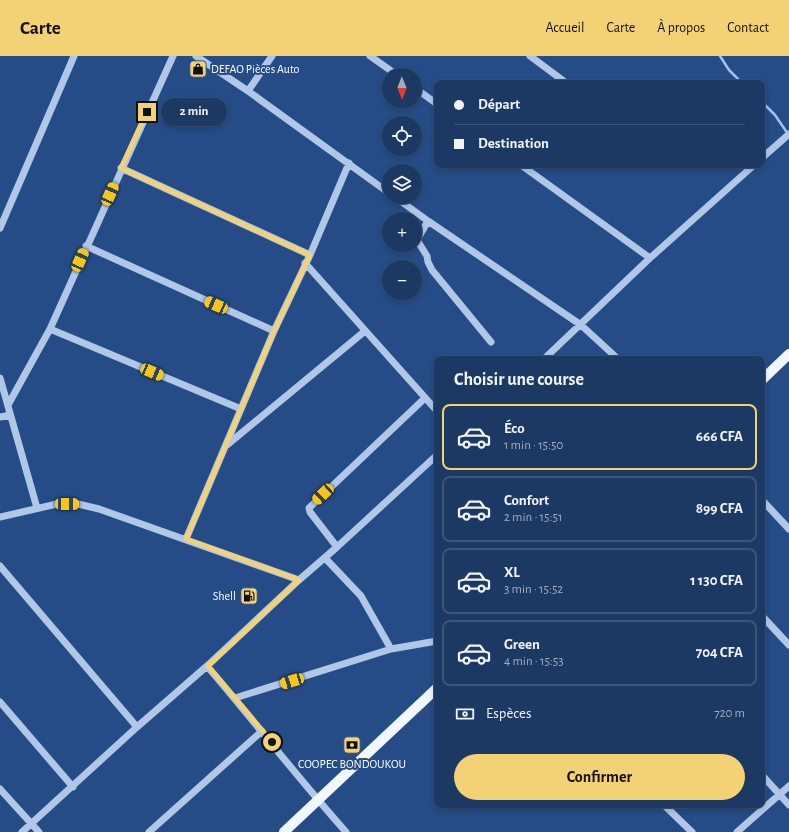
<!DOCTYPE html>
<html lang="fr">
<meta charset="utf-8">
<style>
body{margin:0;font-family:"Alegreya Sans",sans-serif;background:#25406a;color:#f1f3f6;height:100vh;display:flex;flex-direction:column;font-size:15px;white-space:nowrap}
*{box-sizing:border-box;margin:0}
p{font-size:13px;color:#a0acbf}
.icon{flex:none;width:22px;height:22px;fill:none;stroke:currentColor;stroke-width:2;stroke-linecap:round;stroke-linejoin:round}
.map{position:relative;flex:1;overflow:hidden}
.sheet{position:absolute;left:434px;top:300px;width:331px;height:452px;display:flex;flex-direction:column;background:#1c3964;border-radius:8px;box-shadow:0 2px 6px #0003,0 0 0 1px #3a5378}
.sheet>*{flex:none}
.guide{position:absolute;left:434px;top:24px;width:331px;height:88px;border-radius:8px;box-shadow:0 2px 6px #0003,0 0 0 1px #3a5378;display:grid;align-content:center;height:88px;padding:0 20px;background:#1c3964}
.needle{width:26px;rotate:179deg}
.tools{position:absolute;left:382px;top:12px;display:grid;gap:8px}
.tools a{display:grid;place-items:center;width:40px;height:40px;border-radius:50%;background:#1c3964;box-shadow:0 2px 6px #0003,0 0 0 1px #3a5378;font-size:20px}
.end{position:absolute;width:18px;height:18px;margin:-9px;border:5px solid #f2d274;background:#111;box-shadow:0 0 0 2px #111}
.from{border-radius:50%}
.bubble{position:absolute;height:28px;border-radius:14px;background:#1c3964;box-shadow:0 2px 6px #0003,0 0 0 1px #3a5378;font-size:13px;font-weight:600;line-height:28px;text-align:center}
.car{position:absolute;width:12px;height:24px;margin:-12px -6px;border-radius:5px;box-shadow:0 0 3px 1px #0007;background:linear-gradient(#f5c518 24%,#345 0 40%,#f5c518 0 76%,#345 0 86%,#f5c518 0)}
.guide b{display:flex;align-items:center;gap:14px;height:38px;font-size:15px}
.guide b+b{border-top:1px solid #3a5378}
.guide i{width:10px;height:10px;background:#f1f3f6}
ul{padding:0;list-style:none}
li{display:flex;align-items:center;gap:12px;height:66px;margin:0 8px 6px;padding:0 12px;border:2px solid #3a5378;border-radius:8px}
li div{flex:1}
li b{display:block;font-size:15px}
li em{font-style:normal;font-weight:600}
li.active{border-color:#f2d274}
li>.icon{width:36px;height:36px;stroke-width:1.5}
h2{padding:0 20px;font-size:18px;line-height:48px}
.pay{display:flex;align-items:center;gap:10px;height:44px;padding:0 20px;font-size:15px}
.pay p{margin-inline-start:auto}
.button{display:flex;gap:8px;margin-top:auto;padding:8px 20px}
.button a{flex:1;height:46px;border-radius:24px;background:#f2d274;color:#111;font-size:16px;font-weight:600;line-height:46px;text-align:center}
header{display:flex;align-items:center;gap:24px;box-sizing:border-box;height:56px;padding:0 20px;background:#f2d274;color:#111}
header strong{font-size:19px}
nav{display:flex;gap:22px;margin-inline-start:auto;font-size:14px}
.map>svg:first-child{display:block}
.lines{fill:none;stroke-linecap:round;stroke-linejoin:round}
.stream{stroke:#a4c1e9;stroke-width:2.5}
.minor{stroke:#b0c7e8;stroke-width:7}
.major{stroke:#f2f6fe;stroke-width:10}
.route{stroke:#f2d274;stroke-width:5}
.labels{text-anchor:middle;stroke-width:4;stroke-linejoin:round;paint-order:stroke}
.poi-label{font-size:12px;fill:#fff;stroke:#254c86;text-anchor:start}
</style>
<header>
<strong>Carte</strong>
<nav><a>Accueil</a><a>Carte</a><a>À propos</a><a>Contact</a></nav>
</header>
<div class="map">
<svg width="789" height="776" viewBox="0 0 789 776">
<rect width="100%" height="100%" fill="#254c86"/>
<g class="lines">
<path class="stream" d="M720,0l9,14 13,13
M762,46l13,13 13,19"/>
<path class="minor" d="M196,0l52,35 141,102
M370,0l27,19
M530,0l35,26
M415,32l22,16
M248,35l24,-35
M762,102l27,-24
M521,109l129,93
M121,112l189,87
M395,141l33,24 153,104 37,34
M428,165l-11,19 10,16 1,6 4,8 59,72
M0,172l74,-172
M86,190l188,85
M305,207l132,148
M50,273l191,80
M544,303l106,-101 104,-93
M0,322l37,130
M8,349l42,-76 123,-273
M0,361l10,-2
M227,389l138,-114
M762,444l27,29
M0,461l57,-13h21l21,5 200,71
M186,483l88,-208 36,-76 39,-92
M337,491l-27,-35 -1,-4 116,-110
M325,502l36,38 30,53
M0,510l137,161
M762,560l27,29
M207,610c47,55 91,112 139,166
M235,642l156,-49 46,-8
M0,646l73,85
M762,719l27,30
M0,733l39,43
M664,749l28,27
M22,776l115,-105 70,-61 92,-86 38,-33 100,-92
M149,776l113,-101
M737,776l52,-46"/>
<path class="major" d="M762,324l27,-26
M284,776l153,-144"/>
</g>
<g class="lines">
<path class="route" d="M147,56l-26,56 189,87 -36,76 -88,208 113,41 -91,86 64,76"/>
</g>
<defs>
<symbol id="shop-square" viewBox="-11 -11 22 22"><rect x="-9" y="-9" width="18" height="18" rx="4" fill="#f2d274" stroke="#254c86"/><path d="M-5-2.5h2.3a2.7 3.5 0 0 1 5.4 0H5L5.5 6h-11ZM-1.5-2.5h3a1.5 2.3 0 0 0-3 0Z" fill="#111"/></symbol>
<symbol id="fuel-square" viewBox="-11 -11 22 22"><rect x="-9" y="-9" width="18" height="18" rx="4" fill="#f2d274" stroke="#254c86"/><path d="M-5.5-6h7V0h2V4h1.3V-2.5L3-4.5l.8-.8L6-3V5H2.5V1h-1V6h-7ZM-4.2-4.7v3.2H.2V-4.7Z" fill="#111"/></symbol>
<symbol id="bank-square" viewBox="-11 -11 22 22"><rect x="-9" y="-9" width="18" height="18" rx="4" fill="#f2d274" stroke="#254c86"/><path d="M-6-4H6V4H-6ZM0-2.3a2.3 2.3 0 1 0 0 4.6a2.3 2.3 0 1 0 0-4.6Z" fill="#111"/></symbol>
</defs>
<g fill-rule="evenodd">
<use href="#shop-square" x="188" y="3" width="20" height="20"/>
<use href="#fuel-square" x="239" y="530" width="20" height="20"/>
<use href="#bank-square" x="342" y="679" width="20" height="20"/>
</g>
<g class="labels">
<g class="poi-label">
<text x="211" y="17">DEFAO Pièces Auto</text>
<text x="236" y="544" text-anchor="end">Shell</text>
<text x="352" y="712" text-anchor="middle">COOPEC BONDOUKOU</text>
</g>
</g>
</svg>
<div class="tools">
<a><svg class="needle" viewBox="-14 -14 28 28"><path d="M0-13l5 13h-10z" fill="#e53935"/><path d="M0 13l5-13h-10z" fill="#a0acbf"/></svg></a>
<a><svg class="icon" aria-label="locate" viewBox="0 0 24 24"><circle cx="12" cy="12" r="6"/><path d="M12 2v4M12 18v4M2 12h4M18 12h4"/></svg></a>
<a><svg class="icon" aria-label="layers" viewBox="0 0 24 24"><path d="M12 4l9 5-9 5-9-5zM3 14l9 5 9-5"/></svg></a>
<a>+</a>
<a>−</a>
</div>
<i class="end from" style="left:272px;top:686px"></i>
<i class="end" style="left:147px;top:56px"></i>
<div class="bubble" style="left:161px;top:42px;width:66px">2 min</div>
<i class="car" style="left:110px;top:138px;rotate:24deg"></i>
<i class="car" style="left:80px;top:204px;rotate:24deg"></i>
<i class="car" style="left:216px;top:249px;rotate:294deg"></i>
<i class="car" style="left:152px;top:316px;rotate:113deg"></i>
<i class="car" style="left:323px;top:438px;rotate:227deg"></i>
<i class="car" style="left:67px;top:448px;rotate:91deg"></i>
<i class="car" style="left:292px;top:625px;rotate:253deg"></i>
<div class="guide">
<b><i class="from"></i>Départ</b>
<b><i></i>Destination</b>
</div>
<section class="sheet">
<h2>Choisir une course</h2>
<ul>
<li class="active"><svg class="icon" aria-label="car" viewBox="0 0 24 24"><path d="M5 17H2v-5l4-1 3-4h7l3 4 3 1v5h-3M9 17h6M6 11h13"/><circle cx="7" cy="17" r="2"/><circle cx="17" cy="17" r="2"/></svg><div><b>Éco</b><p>1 min · 15:50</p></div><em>666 CFA</em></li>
<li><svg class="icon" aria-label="car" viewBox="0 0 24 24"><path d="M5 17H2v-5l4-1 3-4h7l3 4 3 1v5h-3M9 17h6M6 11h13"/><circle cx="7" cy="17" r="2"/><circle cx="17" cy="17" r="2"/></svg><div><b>Confort</b><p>2 min · 15:51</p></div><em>899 CFA</em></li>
<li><svg class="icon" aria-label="car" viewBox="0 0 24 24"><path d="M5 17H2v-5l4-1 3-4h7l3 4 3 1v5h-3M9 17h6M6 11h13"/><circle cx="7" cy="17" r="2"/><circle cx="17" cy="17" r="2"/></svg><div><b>XL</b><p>3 min · 15:52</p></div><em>1 130 CFA</em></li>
<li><svg class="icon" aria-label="car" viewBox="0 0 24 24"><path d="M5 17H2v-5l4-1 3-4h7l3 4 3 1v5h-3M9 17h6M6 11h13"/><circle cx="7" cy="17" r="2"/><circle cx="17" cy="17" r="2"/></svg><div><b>Green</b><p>4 min · 15:53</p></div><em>704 CFA</em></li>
</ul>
<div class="pay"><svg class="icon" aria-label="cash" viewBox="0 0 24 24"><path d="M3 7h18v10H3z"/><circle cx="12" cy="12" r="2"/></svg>Espèces<p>720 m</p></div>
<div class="button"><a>Confirmer</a></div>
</section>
</div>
